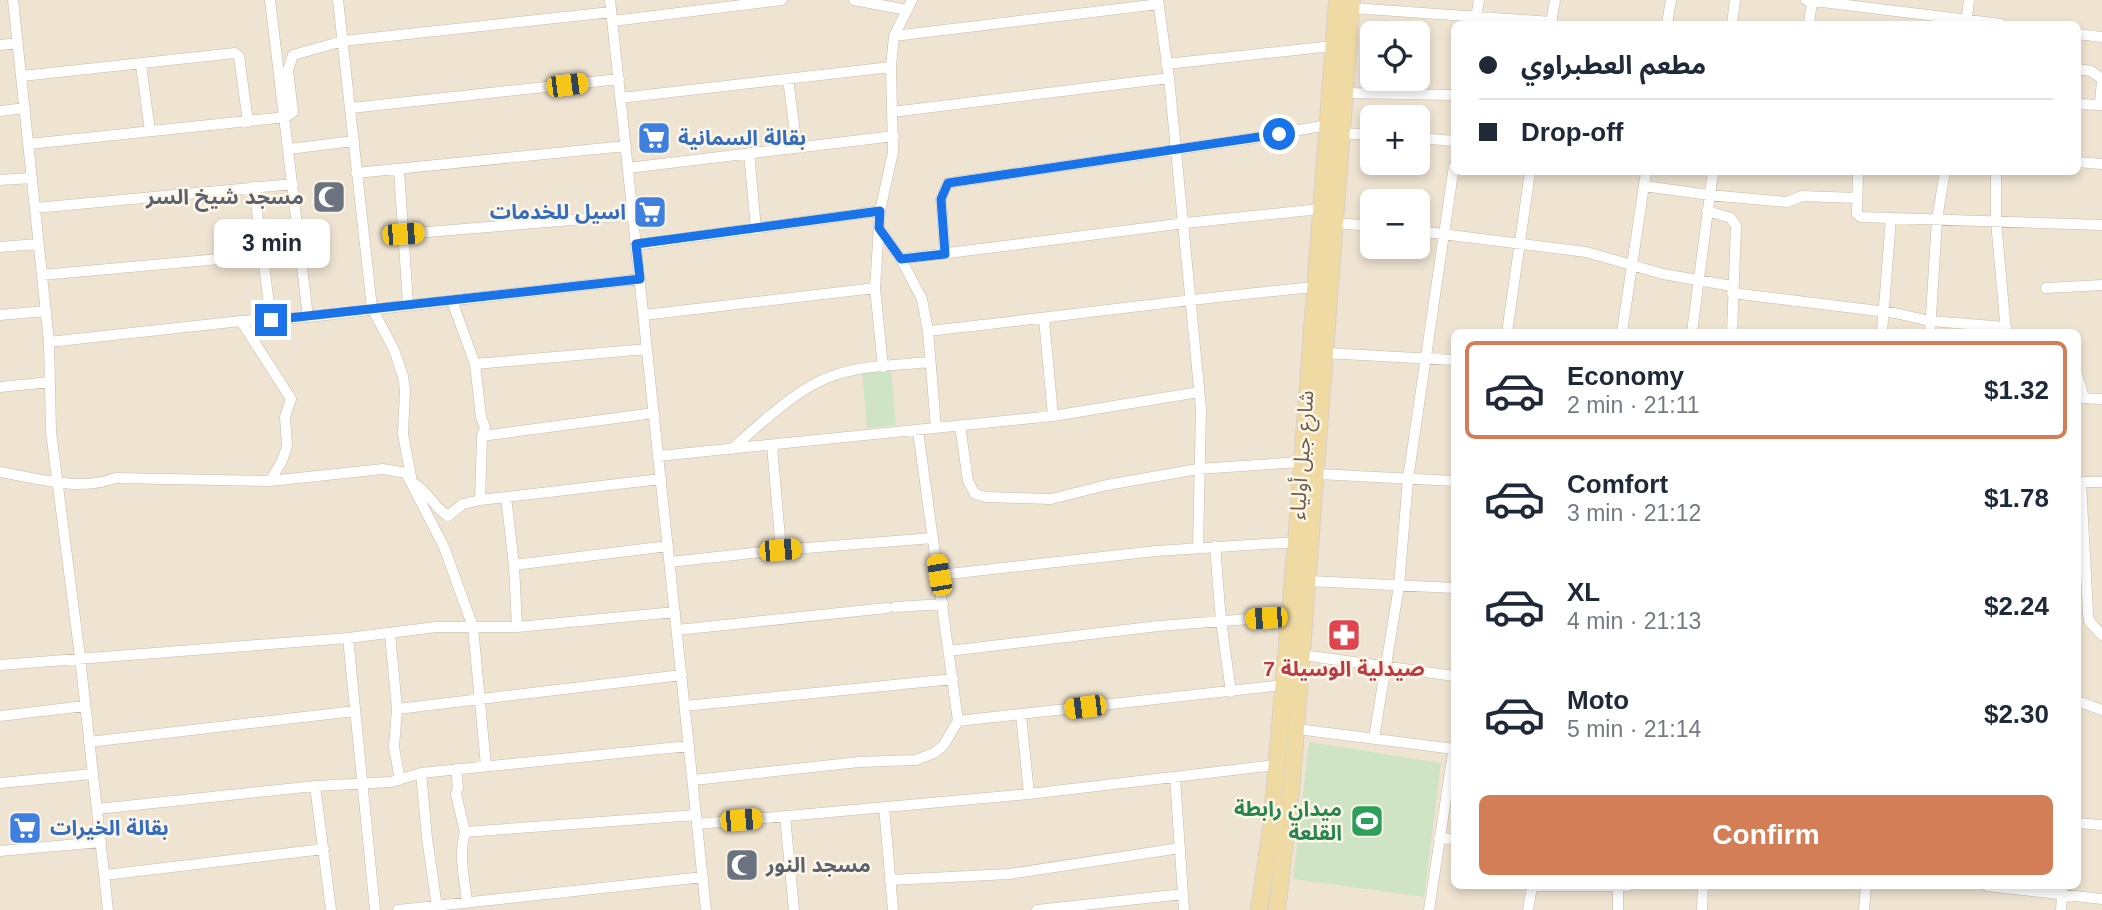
<!DOCTYPE html>
<meta charset="utf-8">
<style>
body{margin:0;font-family:Arial,"Noto Sans Arabic",sans-serif;background:#f6f6f7;color:#1f2937;height:100vh;display:flex;flex-direction:column;font-size:26px;white-space:nowrap}
*{box-sizing:border-box;margin:0}
p{font-size:23px;color:#747a83}
.icon{flex:none;width:38px;height:38px;fill:none;stroke:currentColor;stroke-width:2;stroke-linecap:round;stroke-linejoin:round}
.map{position:relative;flex:1;overflow:hidden}
.drawer{position:absolute;left:1451px;top:329px;width:630px;height:560px;display:flex;flex-direction:column;background:#fff;border-radius:10px;box-shadow:0 4px 10px #0003}
.drawer>*{flex:none}
.hud{position:absolute;left:1451px;top:21px;width:630px;height:154px;border-radius:10px;box-shadow:0 4px 10px #0003;display:grid;align-content:center;height:154px;padding:0 28px;background:#fff}
.fabs{position:absolute;left:1360px;top:21px;display:grid;gap:14px}
.fabs a{display:grid;place-items:center;width:70px;height:70px;border-radius:10px;background:#fff;box-shadow:0 4px 10px #0003;font-size:35px}
.end{position:absolute;width:32px;height:32px;margin:-16px;border:9px solid #1a73e8;background:#fff;box-shadow:0 0 0 4px #fff}
.from{border-radius:50%}
.bubble{position:absolute;height:49px;border-radius:10px;background:#fff;box-shadow:0 4px 10px #0003;font-size:23px;font-weight:700;line-height:49px;text-align:center}
.car{position:absolute;width:21px;height:42px;margin:-21px -10px;border-radius:9px;box-shadow:0 0 5px 2px #0007;background:linear-gradient(#f5c518 24%,#345 0 40%,#f5c518 0 76%,#345 0 86%,#f5c518 0)}
.hud b{display:flex;align-items:center;gap:24px;height:66px;font-size:26px}
.hud b+b{border-top:2px solid #e0e1e3}
.hud i{width:18px;height:18px;background:#1f2937}
ul{padding:12px 0 0;list-style:none}
li{display:flex;align-items:center;gap:21px;height:98px;margin:0 14px 10px;padding:0 14px;border:4px solid transparent;border-radius:10px}
li div{flex:1}
li b{display:block;font-size:26px}
li em{font-style:normal;font-weight:700}
li.selected{border-color:#d37e57}
li>.icon{width:63px;height:63px;stroke-width:1.5}
.action{display:flex;gap:14px;margin-top:auto;padding:14px 28px}
.action a{flex:1;height:80px;border-radius:10px;background:#d37e57;color:#fff;font-size:28px;font-weight:700;line-height:80px;text-align:center}
.map>svg:first-child{display:block}
.residential{fill:#efe4d2;fill-rule:evenodd}
.green{fill:#cee4c4}
.lines{fill:none;stroke-linecap:round;stroke-linejoin:round}
.minor-casing{stroke:#c7baab;stroke-width:11}
.primary-casing{stroke:#d6d1cd;stroke-width:18}
.minor{stroke:#fff;stroke-width:10}
.primary{stroke:#efdaa3;stroke-width:16}
.route{stroke:#1a73e8;stroke-width:9}
.labels{text-anchor:middle;stroke-width:5;stroke-linejoin:round;paint-order:stroke}
.shop-label{font-size:21px;font-weight:bold;fill:#366cbe;stroke:#fcf6e8;text-anchor:start}
.worship-label{font-size:21px;font-weight:bold;fill:#5b616d;stroke:#fcf6e8;text-anchor:end}
.street-label{font-size:21px;fill:#6d5b4c;stroke:#fcf6e8}
.health-label{font-size:21px;font-weight:bold;fill:#be3a42;stroke:#fcf6e8}
.leisure-label{font-size:21px;font-weight:bold;fill:#27864d;stroke:#fcf6e8;text-anchor:end}
</style>
<div class="map">
<svg width="2102" height="910" viewBox="0 0 2102 910">
<rect width="100%" height="100%" fill="#f8f2e3"/>
<path class="residential" d="M0,0h2102v910h-2102zM1454,24h623v148h-623zM1372,33h46v46h-46zM1372,117h46v46h-46zM1372,201h46v46h-46zM1454,332h623v554h-623z"/>
<path class="green" d="M891,369l5,56 -29,3 -5,-56z
M1309,742l132,21 -17,134 -131,-18z"/>
<g class="lines">
<defs>
<path id="minor" d="M13,0l36,342 2,90 29,225 28,253
M270,0l38,317
M338,0l34,308 22,42 9,26 2,14 -2,44 9,48c18,10 19,23 36,34l15,-12 17,-4 181,-21
M610,0l96,910
M854,0l53,10
M1158,0l11,78 32,331 -3,139
M1806,0l195,24
M1352,8l200,14
M613,21l169,-21
M1475,24l4,-24
M1551,24l4,-24
M1667,24l4,-24
M1732,24l3,-24
M1809,24l3,-23
M1966,24l3,-24
M2077,34l25,3
M894,36l265,-32
M0,45l18,-2
M1166,64l167,-18
M141,65l9,66
M2077,69l14,2 11,8
M22,76l213,-23 4,3 9,66
M788,79l9,69
M1345,93l109,2
M620,98l271,-31
M2077,104l25,1
M2100,104l2,-24
M351,108l268,-29
M0,111l25,-3
M892,112l277,-34
M1342,133l30,2
M1418,138l36,3
M29,144l257,-27 7,-5 -5,-42 5,-15 50,-14 268,-29
M289,149l65,-8
M749,153l7,76
M2077,162l25,2
M628,168l266,-32
M399,170l9,134
M1858,172l-1,42 4,3 241,8
M1996,172v49l10,111
M356,173l270,-27
M0,180l32,-2
M1644,186l65,9 78,7 15,-6 55,2
M254,187l17,133
M35,208l258,-24
M880,211l-5,77 8,79
M1707,211l24,7 5,8 -4,106
M1335,223l37,3
M879,228l22,31 21,40 6,32 8,97
M1418,231l168,21 77,22 69,12
M403,234l230,-19
M636,245l244,-34 13,-59 -2,-85 3,-31 18,-36
M0,247l38,-3
M945,254l-4,-55 7,-16 307,-45 72,-13
M901,259l284,-36 135,-14
M42,275l221,-20
M2046,288l56,-3
M1732,293l163,20 35,8 76,6
M452,301l23,63 6,53 4,10 -3,9 -2,64
M0,315l46,-4
M644,315l231,-27
M1044,319l9,97
M241,321l50,78 -6,18 2,29 -5,15 -12,20
M928,331c129,-14 257,-32 387,-44
M1507,332l23,-160
M1622,332l24,-160
M1692,332l21,-160
M1882,332l9,-114
M1930,332l7,-113 8,-47
M49,342l192,-21 67,-4 332,-38
M1324,353l130,7
M475,364l172,-15
M2077,374l7,24
M0,387l50,-5
M2078,398l24,1
M960,425l8,56 7,13 11,3 65,2 56,-14 91,-16 103,-7
M482,436l172,-23
M772,445l9,105
M732,449c29,-26 68,-64 106,-75 29,-9 62,-9 92,-12
M659,456l394,-40 146,-24
M0,472c36,6 81,20 115,6l155,3 113,-12 23,4 38,74 29,80 13,139
M1318,474l136,7
M2078,482h24
M2081,482l7,131 1,8 13,14
M506,497l8,68 3,62
M1215,546l6,75 10,71
M670,562l111,-12 152,-12
M514,565l154,-19
M939,575l217,-24 140,-9
M1309,581l145,7
M895,607l48,-3
M677,630l210,-22
M390,634l7,75 -3,38 6,33
M348,638l27,272
M949,651l209,-25 131,-10
M1303,655l151,21
M0,665l348,-27 88,-11h81l158,-15
M2077,701l25,9
M685,706l268,-27
M397,709l285,-34
M1021,715l8,79
M0,716l85,-10
M958,721l325,-36
M1297,729l157,20
M1374,738l25,-152 9,-107 46,-313
M89,742l266,-31
M456,769l2,19 -2,6 9,38 231,-17
M421,773l6,65 10,69
M1175,777l9,133
M694,780l165,-18 57,-2 18,-7 9,-7 15,-25 -40,-290
M0,783l92,-9
M315,786l16,124
M884,807l9,103
M97,809l218,-23 76,-4 30,-9 268,-27
M785,816l9,94
M2077,823l25,2
M698,824l331,-30 246,-29
M465,832c-7,24 0,47 2,71
M1439,838l15,1
M0,851l101,-9
M105,875l219,-26
M890,880l119,-6 171,-26
M1532,886h97
M1987,886l115,13
M398,910l305,-33
M1037,910l146,-16
M1429,910l25,-164
M1528,910l4,-24
M1618,910v-24
M1702,910l1,-24
M1864,910l2,-24
M2061,910l2,-24"/>
<path id="primary" d="M1259,910l12,-82 25,-286 41,-542
M1277,910l15,-128 60,-782"/>
</defs>
<use href="#minor" class="minor-casing"/>
<use href="#primary" class="primary-casing"/>
<use href="#minor" class="minor"/>
<use href="#primary" class="primary"/>
</g>
<g class="lines">
<path class="route" d="M271,320l369,-41 -4,-35 244,-33 -1,17 22,31 44,-5 -4,-55 7,-16 331,-49"/>
</g>
<defs>
<symbol id="supermarket-square" viewBox="-11 -11 22 22"><rect x="-9" y="-9" width="18" height="18" rx="4" fill="#3f7fe0" stroke="#fcf6e8"/><path d="M-6-5.5h2.5l.6 2H6L4.5 2H-2.5L-4.4-4H-6ZM-1.5 3.2a1.3 1.3 0 1 0 .1 0ZM3 3.2a1.3 1.3 0 1 0 .1 0Z" fill="#fff"/></symbol>
<symbol id="mosque-square" viewBox="-11 -11 22 22"><rect x="-9" y="-9" width="18" height="18" rx="4" fill="#6b7280" stroke="#fcf6e8"/><path d="M3.5-4.9A6 6 0 1 0 3.5 4.9A5 5 0 1 1 3.5-4.9Z" fill="#fff"/></symbol>
<symbol id="pharmacy-square" viewBox="-11 -11 22 22"><rect x="-9" y="-9" width="18" height="18" rx="4" fill="#e0444e" stroke="#fcf6e8"/><path d="M-2-6h4v4h4v4h-4v4h-4v-4h-4v-4h4Z" fill="#fff"/></symbol>
<symbol id="stadium-square" viewBox="-11 -11 22 22"><rect x="-9" y="-9" width="18" height="18" rx="4" fill="#2e9e5b" stroke="#fcf6e8"/><path d="M0-5a6.5 5 0 1 0 0 10a6.5 5 0 1 0 0-10ZM-3.5-1.8h7v3.6h-7Z" fill="#fff"/></symbol>
</defs>
<g fill-rule="evenodd">
<use href="#supermarket-square" x="635" y="119" width="38" height="38"/>
<use href="#mosque-square" x="310" y="178" width="38" height="38"/>
<use href="#supermarket-square" x="631" y="193" width="38" height="38"/>
<use href="#pharmacy-square" x="1325" y="616" width="38" height="38"/>
<use href="#stadium-square" x="1348" y="802" width="38" height="38"/>
<use href="#supermarket-square" x="6" y="809" width="38" height="38"/>
<use href="#mosque-square" x="723" y="846" width="38" height="38"/>
</g>
<g class="labels">
<g class="shop-label">
<text x="678" y="145">بقالة السمانية</text>
<text x="626" y="219" text-anchor="end">اسيل للخدمات</text>
<text x="50" y="835">بقالة الخيرات</text>
</g>
<g class="worship-label">
<text x="304" y="204">مسجد شيخ السر</text>
<text x="766" y="872" text-anchor="start">مسجد النور</text>
</g>
<g class="street-label">
<text transform="translate(1302 455) rotate(-86)" y="7">شارع جبل أولياء</text>
</g>
<g class="health-label">
<text x="1344" y="676">صيدلية الوسيلة 7</text>
</g>
<g class="leisure-label">
<text x="1342" y="816">ميدان رابطة<tspan x="1342" dy="24">القلعة</tspan></text>
</g>
</g>
</svg>
<div class="fabs">
<a><svg class="icon" aria-label="locate" viewBox="0 0 24 24"><circle cx="12" cy="12" r="6"/><path d="M12 2v4M12 18v4M2 12h4M18 12h4"/></svg></a>
<a>+</a>
<a>−</a>
</div>
<i class="end from" style="left:1279px;top:134px"></i>
<i class="end" style="left:271px;top:320px"></i>
<div class="bubble" style="left:214px;top:219px;width:116px">3 min</div>
<i class="car" style="left:567px;top:85px;rotate:83deg"></i>
<i class="car" style="left:403px;top:234px;rotate:86deg"></i>
<i class="car" style="left:780px;top:550px;rotate:85deg"></i>
<i class="car" style="left:939px;top:575px;rotate:350deg"></i>
<i class="car" style="left:1266px;top:618px;rotate:266deg"></i>
<i class="car" style="left:1085px;top:707px;rotate:263deg"></i>
<i class="car" style="left:741px;top:820px;rotate:85deg"></i>
<div class="hud">
<b><i class="from"></i>مطعم العطبراوي</b>
<b><i></i>Drop-off</b>
</div>
<section class="drawer">
<ul>
<li class="selected"><svg class="icon" aria-label="car" viewBox="0 0 24 24"><path d="M5 17H2v-5l4-1 3-4h7l3 4 3 1v5h-3M9 17h6M6 11h13"/><circle cx="7" cy="17" r="2"/><circle cx="17" cy="17" r="2"/></svg><div><b>Economy</b><p>2 min · 21:11</p></div><em>$1.32</em></li>
<li><svg class="icon" aria-label="car" viewBox="0 0 24 24"><path d="M5 17H2v-5l4-1 3-4h7l3 4 3 1v5h-3M9 17h6M6 11h13"/><circle cx="7" cy="17" r="2"/><circle cx="17" cy="17" r="2"/></svg><div><b>Comfort</b><p>3 min · 21:12</p></div><em>$1.78</em></li>
<li><svg class="icon" aria-label="car" viewBox="0 0 24 24"><path d="M5 17H2v-5l4-1 3-4h7l3 4 3 1v5h-3M9 17h6M6 11h13"/><circle cx="7" cy="17" r="2"/><circle cx="17" cy="17" r="2"/></svg><div><b>XL</b><p>4 min · 21:13</p></div><em>$2.24</em></li>
<li><svg class="icon" aria-label="car" viewBox="0 0 24 24"><path d="M5 17H2v-5l4-1 3-4h7l3 4 3 1v5h-3M9 17h6M6 11h13"/><circle cx="7" cy="17" r="2"/><circle cx="17" cy="17" r="2"/></svg><div><b>Moto</b><p>5 min · 21:14</p></div><em>$2.30</em></li>
</ul>
<div class="action"><a>Confirm</a></div>
</section>
</div>
